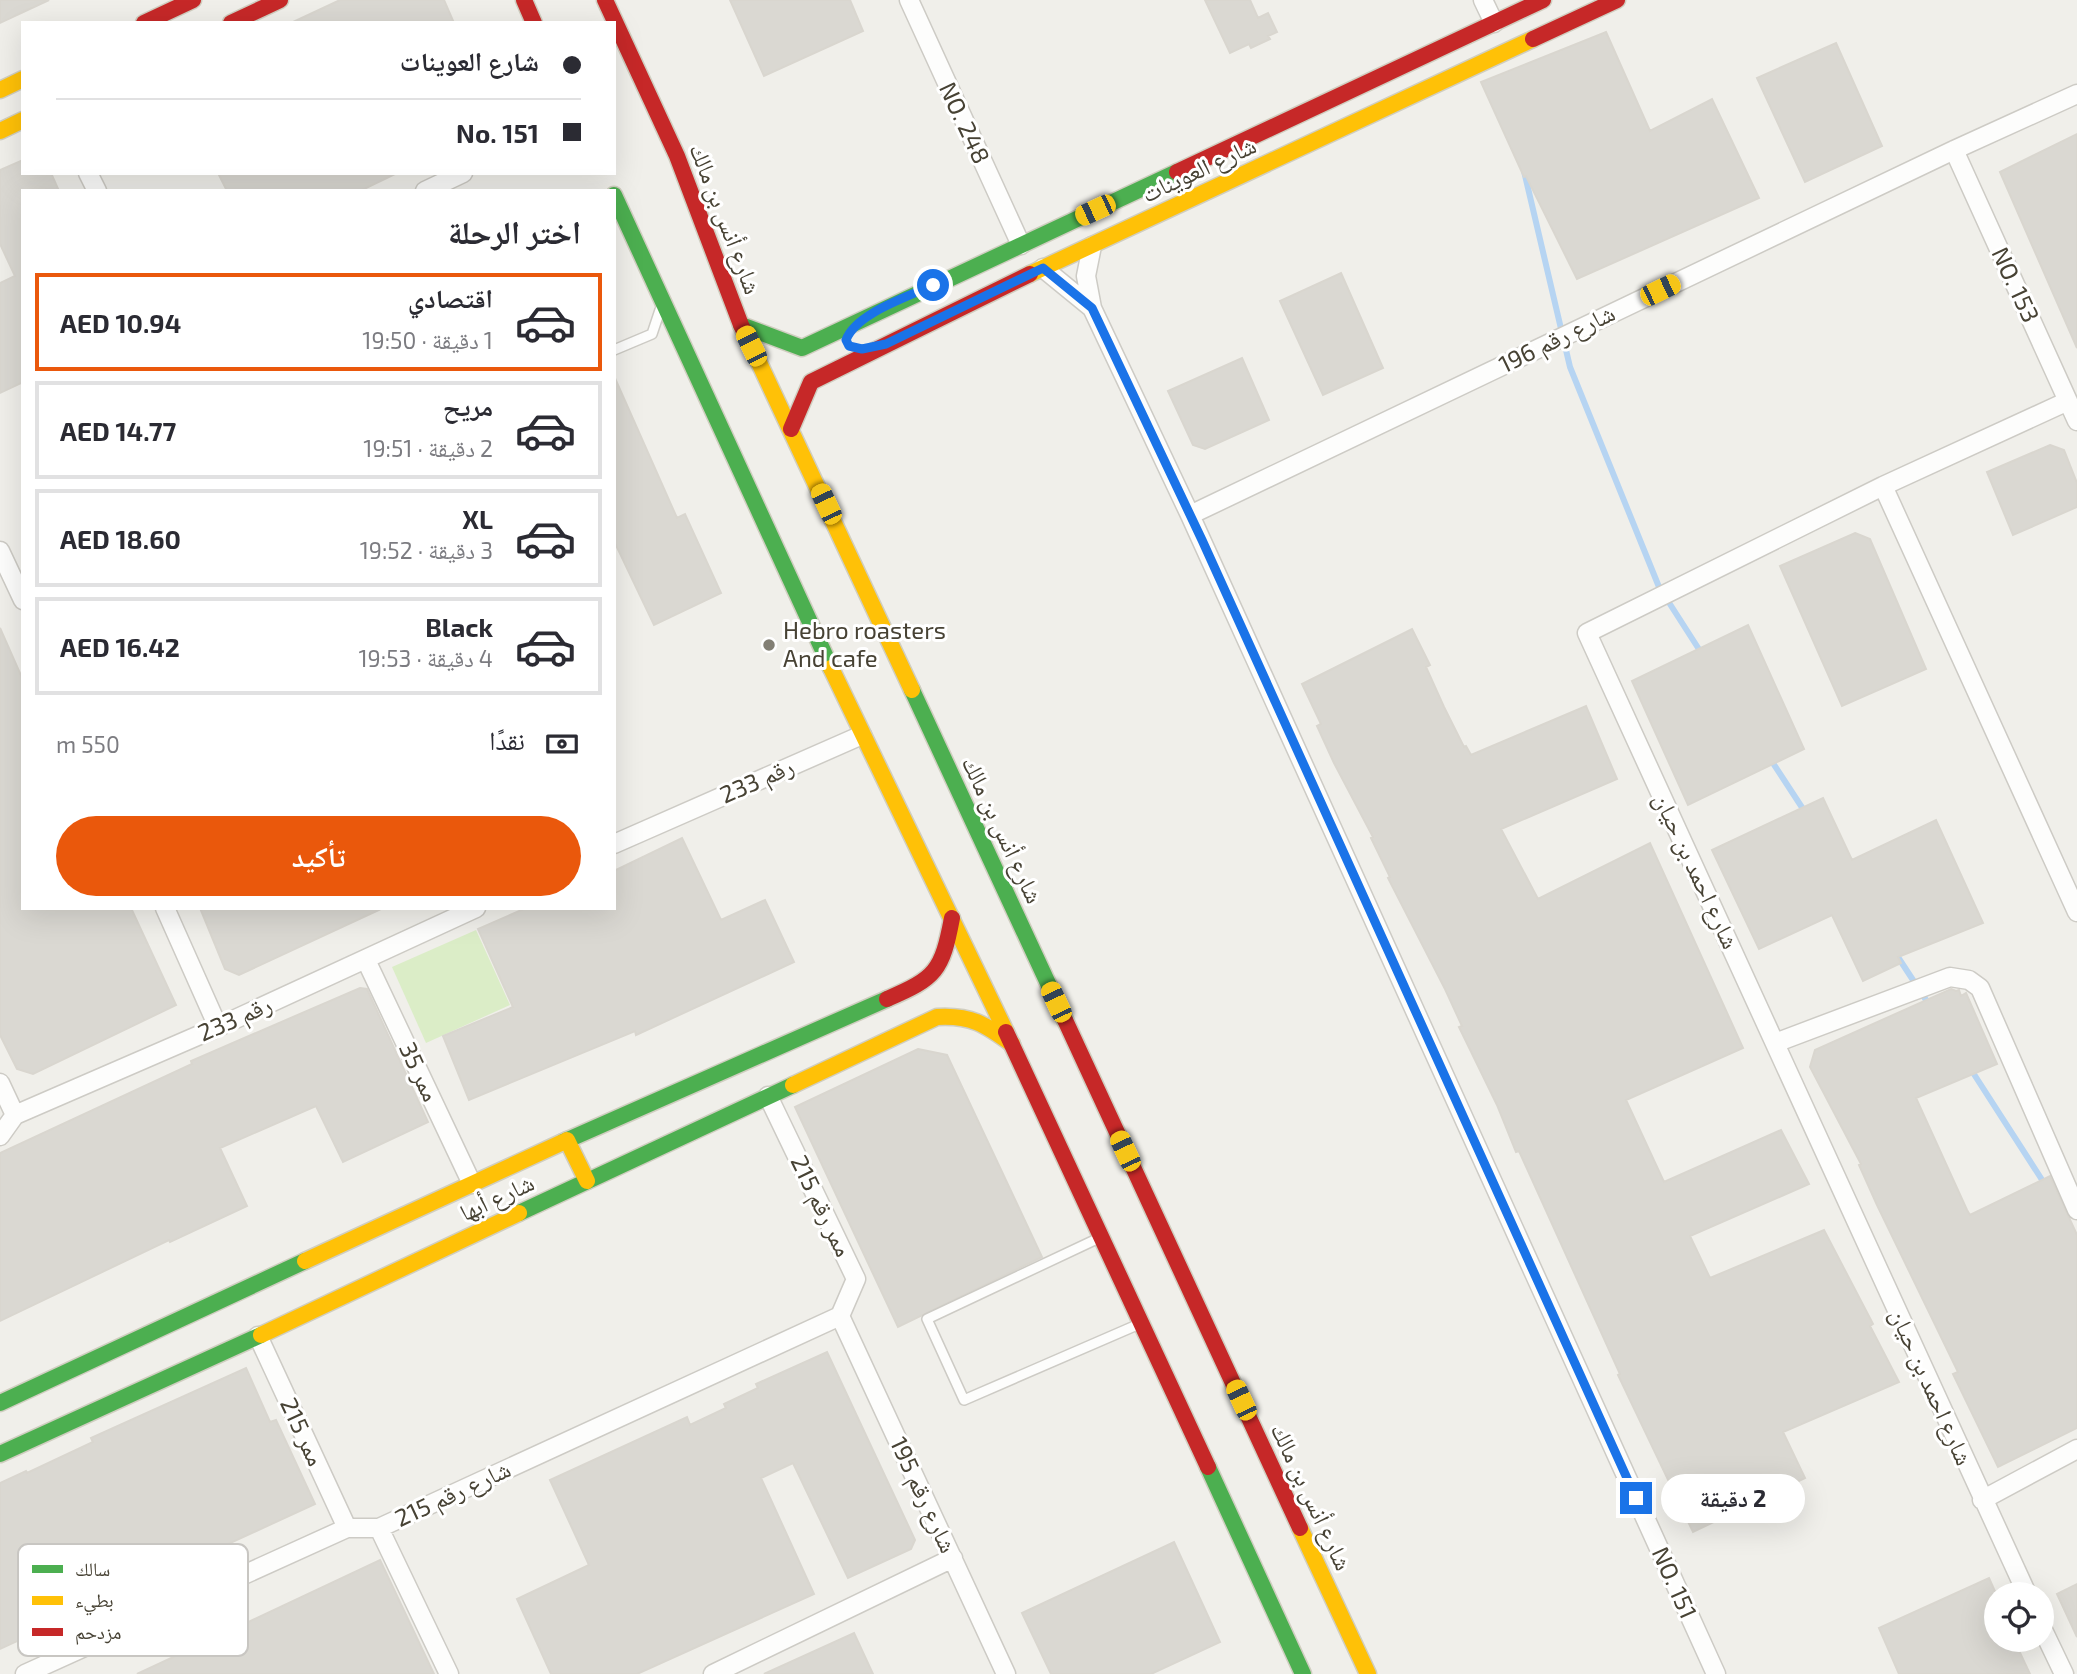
<!DOCTYPE html>
<html lang="ar">
<meta charset="utf-8">
<style>
body{margin:0;font-family:"Exo 2","Noto Naskh Arabic",sans-serif;background:#f7f7f7;color:#2b2b33;direction:rtl;height:100vh;display:flex;flex-direction:column;font-size:26px;white-space:nowrap}
*{box-sizing:border-box;margin:0}
p{font-size:23px;color:#7c7c81}
.icon{flex:none;width:38px;height:38px;fill:none;stroke:currentColor;stroke-width:2;stroke-linecap:round;stroke-linejoin:round}
.map{position:relative;flex:1;overflow:hidden;direction:ltr}
.panel{position:absolute;left:21px;top:189px;width:595px;height:721px;display:flex;flex-direction:column;background:#fff;border-radius:0px;box-shadow:0 7px 28px #0002;direction:rtl}
.panel>*{flex:none}
.top-card{position:absolute;left:21px;top:21px;width:595px;height:154px;border-radius:0px;box-shadow:0 7px 28px #0002;direction:rtl;display:grid;align-content:center;height:154px;padding:0 35px;background:#fff}
.controls{position:absolute;left:1984px;top:1582px;display:grid;gap:14px}
.controls a{display:grid;place-items:center;width:70px;height:70px;border-radius:50%;background:#fff;box-shadow:0 7px 28px #0002;font-size:35px}
.end{position:absolute;width:32px;height:32px;margin:-16px;border:9px solid #1a73e8;background:#fff;box-shadow:0 0 0 4px #fff}
.from{border-radius:50%}
.bubble{position:absolute;height:49px;border-radius:24px;background:#fff;box-shadow:0 7px 28px #0002;font-size:23px;font-weight:700;line-height:49px;text-align:center;direction:rtl}
.car{position:absolute;width:21px;height:42px;margin:-21px -10px;border-radius:9px;box-shadow:0 0 5px 2px #0007;background:linear-gradient(#f5c518 24%,#345 0 40%,#f5c518 0 76%,#345 0 86%,#f5c518 0)}
.top-card b{display:flex;align-items:center;gap:24px;height:66px;font-size:26px}
.top-card b+b{border-top:2px solid #e1e1e2}
.top-card i{width:18px;height:18px;background:#2b2b33}
ul{padding:0;list-style:none}
li{display:flex;align-items:center;gap:21px;height:98px;margin:0 14px 10px;padding:0 21px;border:4px solid #e1e1e2;border-radius:0px}
li div{flex:1}
li b{display:block;font-size:26px}
li em{font-style:normal;font-weight:700}
li.current{border-color:#ea580c}
li>.icon{width:63px;height:63px;stroke-width:1.5}
h2{padding:0 35px;font-size:32px;line-height:84px}
.pay{display:flex;align-items:center;gap:18px;height:77px;padding:0 35px;font-size:26px}
.pay p{margin-inline-start:auto}
.primary-button{display:flex;gap:14px;margin-top:auto;padding:14px 35px}
.primary-button a{flex:1;height:80px;border-radius:42px;background:#ea580c;color:#fff;font-size:28px;font-weight:700;line-height:80px;text-align:center}
.map>svg:first-child{display:block}
.green{fill:#dbedc7}
.lines{fill:none;stroke-linecap:round;stroke-linejoin:round}
.stream{stroke:#b6d4f2;stroke-width:6}
.building{fill:#dad8d2;stroke:#d9d6cf;stroke-width:2}
.lane-casing{stroke:#cdcbc5;stroke-width:12}
.street-casing{stroke:#cdcbc5;stroke-width:21}
.fast-casing{stroke:#d0cec0;stroke-width:19}
.slow-casing{stroke:#d0cec0;stroke-width:19}
.jam-casing{stroke:#d0cec0;stroke-width:19}
.lane{stroke:#fdfdfc;stroke-width:9}
.street{stroke:#fdfdfc;stroke-width:18}
.fast{stroke:#4caf50;stroke-width:16}
.slow{stroke:#ffc107;stroke-width:16}
.jam{stroke:#c62828;stroke-width:16}
.route{stroke:#1a73e8;stroke-width:9}
.poi-dot{fill:#827f74;stroke:#fff;stroke-width:2.5}
.labels{text-anchor:middle;stroke-width:6;stroke-linejoin:round;paint-order:stroke}
.street-label{font-size:24px;fill:#474234;stroke:#fff}
.poi-label{font-size:24px;fill:#474234;stroke:#fff;text-anchor:start}
.key{fill:#fff;stroke:#c8c6c2;stroke-width:2}
.key-label{font-size:19px;fill:#474234}
</style>
<div class="map">
<svg width="2077" height="1674" viewBox="0 0 2077 1674">
<rect width="100%" height="100%" fill="#f0efea"/>
<path class="green" d="M476,930l34,75 -84,38 -34,-76z"/>
<g class="lines">
<path class="stream" d="M1524,171l46,196 89,220 43,67
M1769,757l36,55
M1894,951l36,55
M1970,1068l76,118"/>
</g>
<path class="building" d="M0,0h49l-49,23z
M340,0h104l10,23h-163z
M730,0h120l13,31 -99,45z
M1205,0h45l8,18 10,-5 9,19 -9,4 2,3 -19,9 -2,-4 -19,9z
M1606,32l44,99 62,-32 47,99 -182,81 -51,-103 -2,1 -43,-95z
M1836,43l46,103 -77,36 -48,-104z
M2077,134v214l-77,-176z
M23,160v13h28l8,18h-36v191l-23,11v-110l15,-7 -15,-32v-74z
M218,173h179l-37,18h-133z
M1341,273l42,95 -60,27 -43,-94z
M1242,358l27,62 -64,29 -12,-4 -25,-54z
M614,376l63,142 8,-4 36,79 -67,32 -40,-84z
M2050,445l14,5 13,33v24l-64,28 -26,-63z
M1855,533l15,6 56,130 -84,37 -62,-140z
M1748,625l56,124 -116,56 -56,-124z
M0,628l23,52v228h108l45,97 -143,69 -16,-5 -17,-34z
M1412,629l18,36 -4,2 18,40 20,40 2,-1 5,9 115,-49 31,73 -116,50 37,70 112,-56 93,205 -117,52 38,82 117,-52 28,54 -119,52 20,42 114,-48 49,94 -3,2 29,56 -116,50 22,46 -112,54 -75,-157 2,-1 -101,-223 -3,1 -19,-47 -38,-78 3,-1 -17,-37 -57,-111 2,-1 -19,-39 2,-1 -39,-74 -17,-37 4,-2 -19,-40z
M1823,798l29,62 84,-40 47,103 -85,34 3,6 -38,18 -31,-66 -73,34 -47,-99z
M682,838l39,82 44,-20 29,62 -158,73 -1,-4 -166,69 -26,-64 70,-29 -35,-78 48,-21h88v-37z
M200,908h183l-144,67 -14,-6z
M360,988l7,1 61,133 -85,40 -27,-56 -96,42 27,58 -77,36 -1,-2 -169,81v-168l192,-89 -1,-3z
M1951,989l5,2 3,-1 2,6 5,-3 31,71 -81,34 51,112 3,5 80,-39 27,59v193l-79,39 -45,-93 5,-2 -81,-167 -18,-40 2,-1 -51,-97 5,-17z
M918,1049l29,6 95,202 -144,70 -103,-220z
M827,1352l88,188 -4,9 -63,29 -55,-115 -32,15 53,116 -177,80h-86l-34,-75 72,-34 -39,-85 137,-63 3,8 36,-17 -2,-4 34,-16 -2,-4z
M246,1368l24,54 6,-2 39,84 -315,145v-166l26,-12 1,2 66,-31 -2,-4z
M1174,1542l46,100 -69,32h-100l-29,-61z
M380,1560l54,114h-297l103,-48z
M1989,1578l8,18v44h17l16,34h-131l-20,-46z
M2077,1584v53l-20,-43z
M854,1633l19,41h-109z"/>
<g class="lines">
<defs>
<path id="lane" d="M614,350l38,-16 8,-24
M1099,1238l-172,81 37,81 173,-75"/>
<path id="street" d="M909,0l112,245
M1483,0l11,23
M1954,150l123,271
M88,173l9,18
M425,191l38,-18
M1092,246l-6,30 6,32 98,207 526,1159
M1043,268l49,40
M1883,486l194,426
M1190,515l764,-365 123,-56
M0,551l23,49
M614,844l248,-109
M165,908l53,119
M366,960l106,224
M1775,1043l175,-66 19,3 11,8 97,222
M0,1083l15,32
M768,1096l88,183 -16,37
M0,1136l15,-21 203,-88 258,-119
M840,1316l166,358
M258,1336l89,192
M1982,1500l95,-51
M379,1528l70,146
M2027,1594l-440,-961 296,-147 185,-85
M2042,1628l22,46
M25,1674l322,-146h32l461,-212
M713,1674l240,-116"/>
<path id="fast" d="M614,195l217,473
M741,325l61,23 375,-176
M912,690l153,330
M563,1142l324,-143
M519,1213l274,-128
M0,1403l305,-142
M0,1454l261,-119
M1208,1467l95,207"/>
<path id="slow" d="M0,90l23,-11
M0,131l23,-11
M1030,274l503,-235
M755,354l157,336
M831,668l175,364
M793,1085l144,-68c34,-2 48,7 75,27
M567,1140l20,41
M305,1261l258,-119
M261,1335l258,-122
M1300,1528l68,146"/>
<path id="jam" d="M524,0l10,23
M605,0l72,156 64,169 14,29
M144,23l49,-23
M231,23l49,-23
M1533,39l84,-39
M1177,172l366,-172
M791,429l20,-47 219,-108
M887,999c49,-21 55,-28 65,-81
M1065,1020l235,508
M1006,1032l202,435"/>
</defs>
<use href="#lane" class="lane-casing"/>
<use href="#street" class="street-casing"/>
<use href="#fast" class="fast-casing"/>
<use href="#slow" class="slow-casing"/>
<use href="#jam" class="jam-casing"/>
<use href="#lane" class="lane"/>
<use href="#street" class="street"/>
<use href="#fast" class="fast"/>
<use href="#slow" class="slow"/>
<use href="#jam" class="jam"/>
</g>
<g class="lines">
<path class="route" d="M933,285c-25,12 -77,28 -87,55l3,6 13,3 24,-5 157,-76 49,40 110,232 434,958"/>
</g>
<circle class="poi-dot" cx="769" cy="645" r="7"/>
<g class="labels">
<g class="street-label">
<text transform="translate(964 123) rotate(65)" y="8">NO. 248</text>
<text transform="translate(1199 170) rotate(-25)" y="8">شارع العوينات</text>
<text transform="translate(725 219) rotate(69)" y="8">شارع أنس بن مالك</text>
<text transform="translate(2015 285) rotate(65)" y="8">NO. 153</text>
<text transform="translate(1557 339) rotate(-26)" y="8">شارع رقم 196</text>
<text transform="translate(757 781) rotate(-24)" y="8">رقم 233</text>
<text transform="translate(1002 830) rotate(65)" y="8">شارع أنس بن مالك</text>
<text transform="translate(1696 871) rotate(65)" y="8">شارع احمد بن حيان</text>
<text transform="translate(235 1019) rotate(-24)" y="8">رقم 233</text>
<text transform="translate(419 1072) rotate(65)" y="8">ممر 35</text>
<text transform="translate(497 1198) rotate(-25)" y="8">شارع أبها</text>
<text transform="translate(821 1206) rotate(64)" y="8">ممر رقم 215</text>
<text transform="translate(1931 1387) rotate(66)" y="8">شارع احمد بن حيان</text>
<text transform="translate(302 1432) rotate(65)" y="8">ممر 215</text>
<text transform="translate(453 1494) rotate(-25)" y="8">شارع رقم 215</text>
<text transform="translate(923 1495) rotate(65)" y="8">شارع رقم 195</text>
<text transform="translate(1311 1497) rotate(65)" y="8">شارع أنس بن مالك</text>
<text transform="translate(1674 1583) rotate(66)" y="8">NO. 151</text>
</g>
<g class="poi-label">
<text x="783" y="639">Hebro roasters<tspan x="783" dy="28">And cafe</tspan></text>
</g>
</g>
<rect x="18" y="1544" width="230" height="112" rx="10" class="key"/>
<rect x="32" y="1565" width="31" height="8" fill="#4caf50"/>
<rect x="32" y="1596" width="31" height="9" fill="#ffc107"/>
<rect x="32" y="1628" width="31" height="8" fill="#c62828"/>
<g class="key-label">
<text x="75" y="1576">سالك</text>
<text x="75" y="1607">بطيء</text>
<text x="75" y="1639">مزدحم</text>
</g>
</svg>
<div class="controls">
<a><svg class="icon" aria-label="locate" viewBox="0 0 24 24"><circle cx="12" cy="12" r="6"/><path d="M12 2v4M12 18v4M2 12h4M18 12h4"/></svg></a>
</div>
<i class="end from" style="left:933px;top:285px"></i>
<i class="end" style="left:1636px;top:1498px"></i>
<div class="bubble" style="left:1661px;top:1474px;width:144px">2 دقيقة</div>
<i class="car" style="left:1095px;top:210px;rotate:245deg"></i>
<i class="car" style="left:1660px;top:290px;rotate:64deg"></i>
<i class="car" style="left:751px;top:346px;rotate:334deg"></i>
<i class="car" style="left:826px;top:504px;rotate:335deg"></i>
<i class="car" style="left:1056px;top:1002px;rotate:335deg"></i>
<i class="car" style="left:1125px;top:1151px;rotate:335deg"></i>
<i class="car" style="left:1241px;top:1400px;rotate:335deg"></i>
<div class="top-card">
<b><i class="from"></i>شارع العوينات</b>
<b><i></i>No. 151</b>
</div>
<section class="panel">
<h2>اختر الرحلة</h2>
<ul>
<li class="current"><svg class="icon" aria-label="car" viewBox="0 0 24 24"><path d="M5 17H2v-5l4-1 3-4h7l3 4 3 1v5h-3M9 17h6M6 11h13"/><circle cx="7" cy="17" r="2"/><circle cx="17" cy="17" r="2"/></svg><div><b>اقتصادي</b><p>1 دقيقة · 19:50</p></div><em>AED 10.94</em></li>
<li><svg class="icon" aria-label="car" viewBox="0 0 24 24"><path d="M5 17H2v-5l4-1 3-4h7l3 4 3 1v5h-3M9 17h6M6 11h13"/><circle cx="7" cy="17" r="2"/><circle cx="17" cy="17" r="2"/></svg><div><b>مريح</b><p>2 دقيقة · 19:51</p></div><em>AED 14.77</em></li>
<li><svg class="icon" aria-label="car" viewBox="0 0 24 24"><path d="M5 17H2v-5l4-1 3-4h7l3 4 3 1v5h-3M9 17h6M6 11h13"/><circle cx="7" cy="17" r="2"/><circle cx="17" cy="17" r="2"/></svg><div><b>XL</b><p>3 دقيقة · 19:52</p></div><em>AED 18.60</em></li>
<li><svg class="icon" aria-label="car" viewBox="0 0 24 24"><path d="M5 17H2v-5l4-1 3-4h7l3 4 3 1v5h-3M9 17h6M6 11h13"/><circle cx="7" cy="17" r="2"/><circle cx="17" cy="17" r="2"/></svg><div><b>Black</b><p>4 دقيقة · 19:53</p></div><em>AED 16.42</em></li>
</ul>
<div class="pay"><svg class="icon" aria-label="cash" viewBox="0 0 24 24"><path d="M3 7h18v10H3z"/><circle cx="12" cy="12" r="2"/></svg>نقدًا<p>550 m</p></div>
<div class="primary-button"><a>تأكيد</a></div>
</section>
</div>
